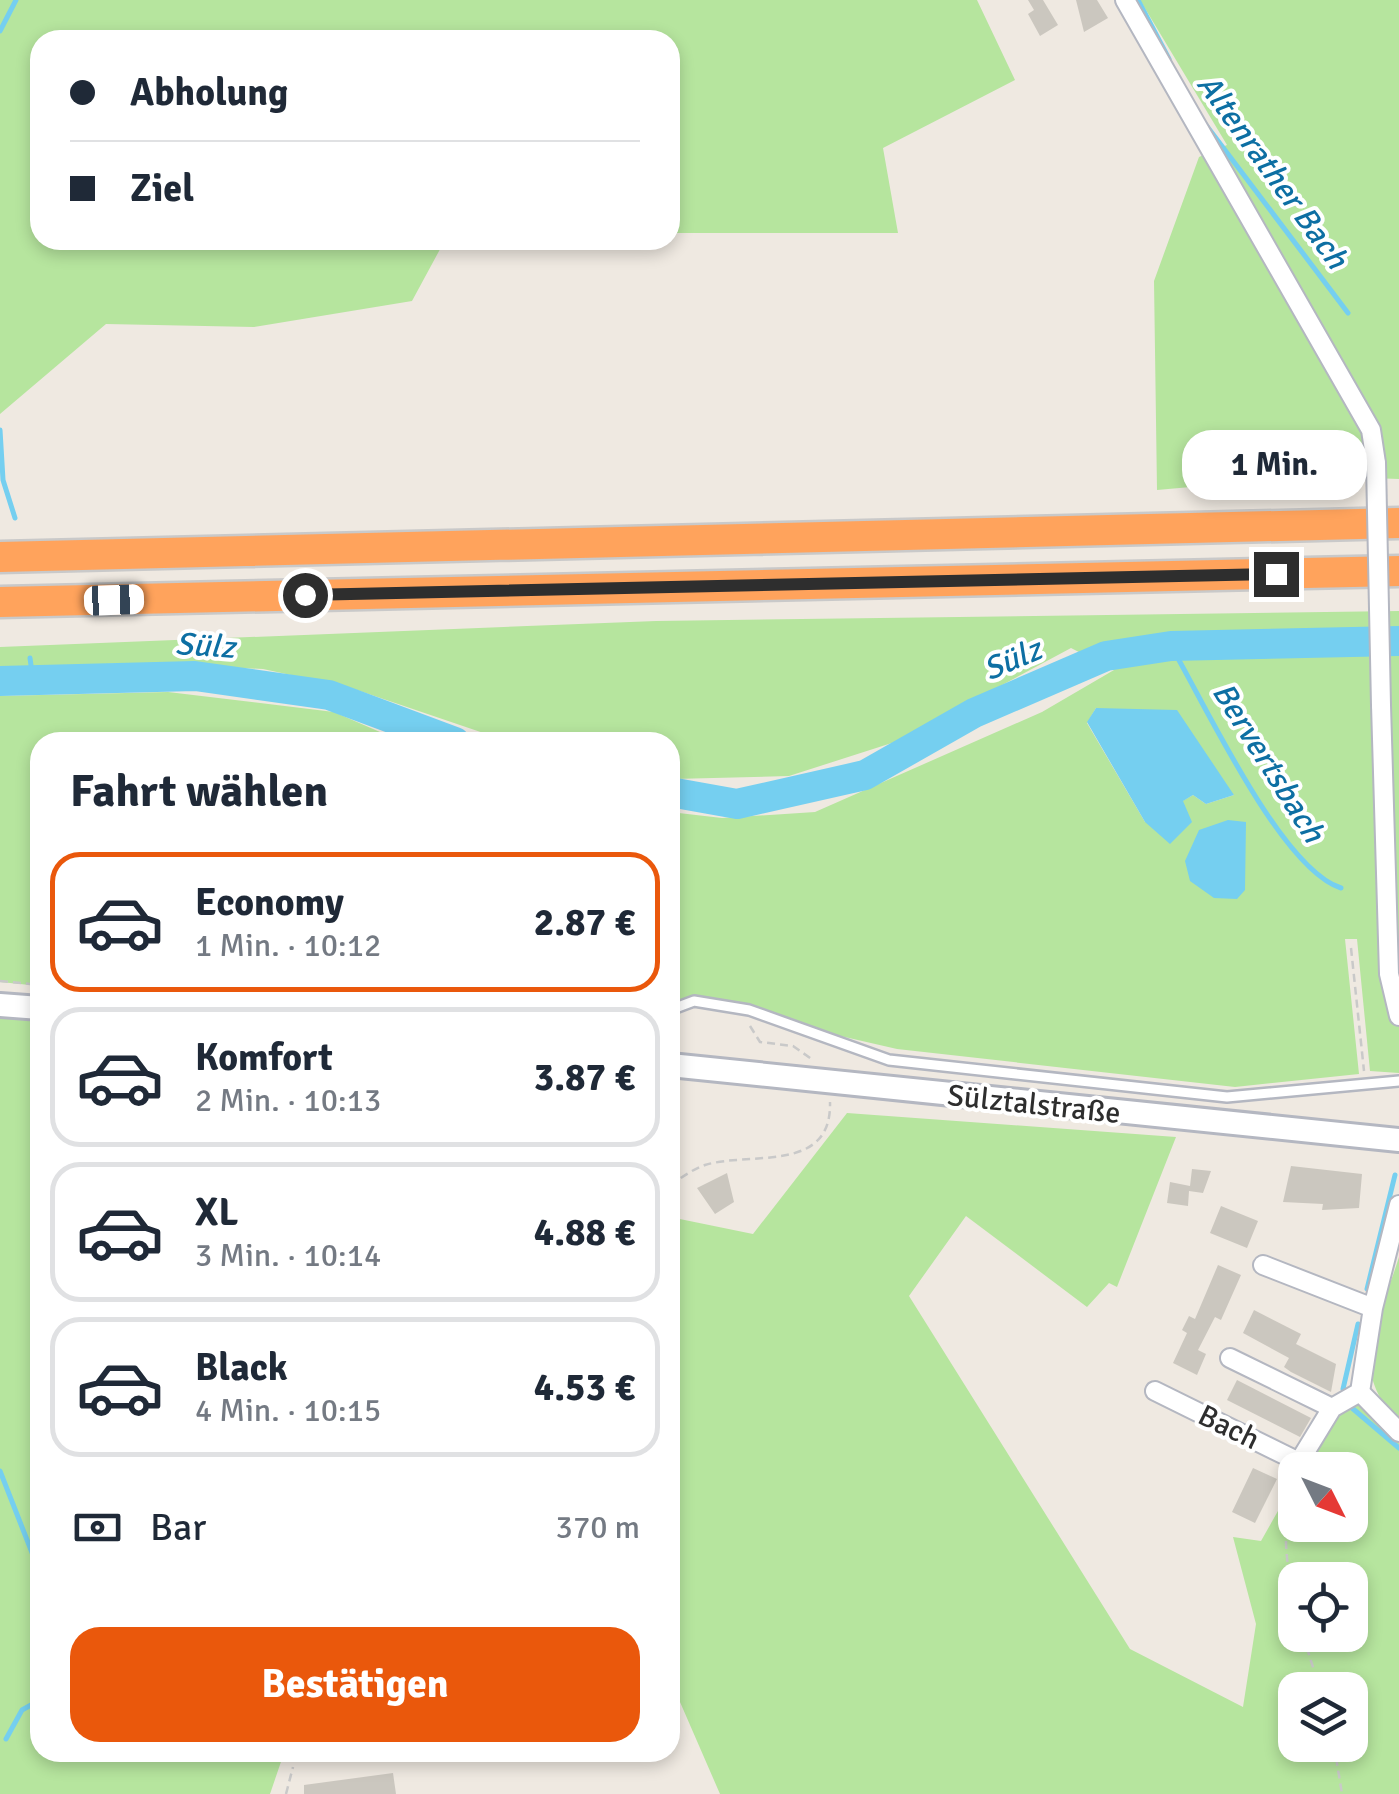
<!DOCTYPE html>
<html lang="de">
<meta charset="utf-8">
<style>
body{margin:0;font-family:Signika,sans-serif;background:#f2f2f3;color:#1f2937;height:100vh;display:flex;flex-direction:column;font-size:38px;white-space:nowrap}
*{box-sizing:border-box;margin:0}
p{font-size:32px;color:#747a83}
.icon{flex:none;width:55px;height:55px;fill:none;stroke:currentColor;stroke-width:2;stroke-linecap:round;stroke-linejoin:round}
.map{position:relative;flex:1;overflow:hidden}
.drawer{position:absolute;left:30px;top:732px;width:650px;height:1030px;display:flex;flex-direction:column;background:#fff;border-radius:30px;box-shadow:0 5px 15px #0003}
.drawer>*{flex:none}
.guide{position:absolute;left:30px;top:30px;width:650px;height:220px;border-radius:30px;box-shadow:0 5px 15px #0003;display:grid;align-content:center;height:220px;padding:0 40px;background:#fff}
.needle{width:65px;rotate:132deg}
.tools{position:absolute;left:1278px;top:1452px;display:grid;gap:20px}
.tools a{display:grid;place-items:center;width:90px;height:90px;border-radius:20px;background:#fff;box-shadow:0 5px 15px #0003;font-size:50px}
.end{position:absolute;width:45px;height:45px;margin:-22px;border:12px solid #2e2e2e;background:#fff;box-shadow:0 0 0 5px #fff}
.from{border-radius:50%}
.bubble{position:absolute;height:70px;border-radius:30px;background:#fff;box-shadow:0 5px 15px #0003;font-size:32px;font-weight:700;line-height:70px;text-align:center}
.car{position:absolute;width:30px;height:60px;margin:-30px -15px;border-radius:12px;box-shadow:0 0 8px 2px #0007;background:linear-gradient(#fff 24%,#345 0 40%,#fff 0 76%,#345 0 86%,#fff 0)}
.guide b{display:flex;align-items:center;gap:35px;height:95px;font-size:38px}
.guide b+b{border-top:2px solid #e0e1e3}
.guide i{width:25px;height:25px;background:#1f2937}
ul{padding:0;list-style:none}
li{display:flex;align-items:center;gap:30px;height:140px;margin:0 20px 15px;padding:0 20px;border:5px solid #e0e1e3;border-radius:30px}
li div{flex:1}
li b{display:block;font-size:38px}
li em{font-style:normal;font-weight:700}
li.on{border-color:#ea580c}
li>.icon{width:90px;height:90px;stroke-width:1.5}
h2{padding:0 40px;font-size:45px;line-height:120px}
.pay{display:flex;align-items:center;gap:25px;height:110px;padding:0 40px;font-size:38px}
.pay p{margin-inline-start:auto}
.button{display:flex;gap:20px;margin-top:auto;padding:20px 40px}
.button a{flex:1;height:115px;border-radius:30px;background:#ea580c;color:#fff;font-size:40px;font-weight:700;line-height:115px;text-align:center}
.map>svg:first-child{display:block}
.green{fill:#b6e59e;fill-rule:evenodd}
.water{fill:#75cff0}
.lines{fill:none;stroke-linecap:round;stroke-linejoin:round}
.stream{stroke:#75cff0;stroke-width:5}
.river{stroke:#75cff0;stroke-width:30}
.building{fill:#cbc7bf}
.service-casing{stroke:#b4b7c1;stroke-width:14}
.minor-casing{stroke:#b4b7c1;stroke-width:22}
.secondary-casing{stroke:#b4b7c1;stroke-width:28}
.motorway-casing{stroke:#c9c9c9;stroke-width:35}
.path{stroke:#c9c9c9;stroke-width:2.5;stroke-dasharray:8 5;stroke-linecap:butt}
.service{stroke:#fff;stroke-width:9}
.minor{stroke:#fff;stroke-width:18}
.secondary{stroke:#fff;stroke-width:22}
.motorway{stroke:#ffa35c;stroke-width:30}
.minor-bridge-casing{stroke:#b4b7c1;stroke-width:22;stroke-linecap:butt}
.minor-bridge{stroke:#fff;stroke-width:18}
.route{stroke:#2e2e2e;stroke-width:12}
.labels{text-anchor:middle;stroke-width:8;stroke-linejoin:round;paint-order:stroke}
.street-label{font-size:30px;fill:#2e2e2e;stroke:#fff}
.water-label{font-size:32px;font-style:italic;fill:#0d6fa3;stroke:#fff}
</style>
<div class="map">
<svg width="1399" height="1794" viewBox="0 0 1399 1794">
<rect width="100%" height="100%" fill="#efe9e1"/>
<path class="green" d="M0,0h977l38,80 -132,68 15,85h-228v-193h-630v200h405l-33,61 -158,26 -148,-3 -106,90z
M1140,0h259v479l-84,-3 -158,14 -3,-209 45,-124 28,-12z
M1399,611v462l-29,-2 -13,-132h-12l14,135 -124,13 -338,-38 -213,-49 -14,48v-236l52,6 93,-6 227,-100 72,-42 -43,-22 -173,93 -109,35 -116,3 -3,-37h-160l-159,-54 -88,-19 -130,-6 -133,5v-21l656,-26zM1096,708l138,87 -28,9 -13,-9 -48,27 -58,-99z
M168,692l166,20 69,30h-363v244l-40,-4v-286z
M0,1015l40,3v734l244,1 -14,41h-270z
M847,1113l329,24 -59,150 -8,-4 -22,24 -121,-91 -57,80 221,353 113,58 13,-83 -23,-87 28,4 34,-60v44h55v-55h-49l42,-64 14,-4 42,39v353h-679l-50,-115v-462l83,17zM1295,1580h55v55h-55zM1295,1690h55v55h-55z
M1399,1257v165c-54,-55 -20,-100 0,-165z"/>
<path class="water" d="M1096,708l81,2 57,85 -28,9 -13,-9 -10,6 9,21 -22,22 -25,-22 -58,-100z
M1228,820l18,2 -1,68 -8,9 -23,-1 -24,-17 -5,-20 14,-31z"/>
<g class="lines">
<path class="stream" d="M1138,0l31,59
M0,31l16,-31
M1206,125l142,188
M0,430l3,50 12,38
M1171,646c34,58 110,223 170,242
M30,658l3,22
M1367,1289l28,-114
M1343,1389l15,-65
M1352,1408l47,40
M0,1471l40,102
M6,1739l16,-29 18,-10"/>
<path class="river" d="M0,681l195,-5 134,19 126,47
M670,792l67,12 128,-29 109,-62 132,-57 65,-10 228,-5"/>
</g>
<path class="building" d="M1028,0h15l15,25 -18,11 -12,-22 6,-4z
M1076,0h21l11,18 -24,14z
M1291,1166l71,8 -3,34 -37,2 1,-6 -40,-2z
M1192,1169l19,2 -8,22 -14,-2 -1,15 -21,-3 3,-21 20,4z
M727,1173l7,29 -19,12 -18,-26z
M1221,1206l37,15 -11,27 -37,-15z
M1218,1265l23,10 -20,45 -6,-3 -17,33 8,4 -9,21 -24,-12 14,-30 -5,-3 7,-14 6,3z
M1254,1310l47,24 -5,10 40,20 -5,28 -40,-20 -7,-5 5,-9 -46,-25z
M1237,1380l74,38 -11,19 -73,-37z
M1253,1468l24,11 -22,44 -23,-11z
M393,1773l3,21h-92v-9z"/>
<g class="lines">
<defs>
<path id="service" d="M670,1010l24,-9 55,9 140,50 338,37 172,-16"/>
<path id="minor" d="M1125,0l246,430 5,33
M1381,705l8,269 10,42
M1263,1265l110,43
M1230,1358l102,50
M1155,1391l144,71 33,-54 28,-16
M1360,1392l13,-84 26,-103
M1360,1392l39,40"/>
<path id="secondary" d="M0,1005l40,3
M670,1065l729,75"/>
<path id="motorway" d="M0,557l1399,-34
M0,602l1399,-31"/>
</defs>
<use href="#service" class="service-casing"/>
<use href="#minor" class="minor-casing"/>
<use href="#secondary" class="secondary-casing"/>
<use href="#motorway" class="motorway-casing"/>
<path class="path" d="M1351,948l13,123
M0,981l40,4
M750,1026l10,16 33,4 20,14
M670,1185c11,-7 23,-16 35,-20 46,-14 127,9 125,-63
M1295,1477c-15,48 -9,83 0,132
M1303,1635l17,55
M1334,1745l8,49
M286,1794l7,-27"/>
<use href="#service" class="service"/>
<use href="#minor" class="minor"/>
<use href="#secondary" class="secondary"/>
<use href="#motorway" class="motorway"/>
<defs>
<path id="minor-bridge" d="M1376,463l5,242"/>
</defs>
<use href="#minor-bridge" class="minor-bridge-casing"/>
<use href="#minor-bridge" class="minor-bridge"/>
</g>
<g class="lines">
<path class="route" d="M305,595l971,-21"/>
</g>
<g class="labels">
<g class="street-label">
<text transform="translate(1034 1104) rotate(6)" y="10">Sülztalstraße</text>
<text transform="translate(1229 1427) rotate(26)" y="10">Bach</text>
</g>
<g class="water-label">
<text transform="translate(1273 171) rotate(54)" y="11">Altenrather Bach</text>
<text transform="translate(205 645) rotate(4)" y="11">Sülz</text>
<text transform="translate(1012 659) rotate(-23)" y="11">Sülz</text>
<text transform="translate(1269 762) rotate(58)" y="11">Bervertsbach</text>
</g>
</g>
</svg>
<div class="tools">
<a><svg class="needle" viewBox="-14 -14 28 28"><path d="M0-13l5 13h-10z" fill="#e53935"/><path d="M0 13l5-13h-10z" fill="#747a83"/></svg></a>
<a><svg class="icon" aria-label="locate" viewBox="0 0 24 24"><circle cx="12" cy="12" r="6"/><path d="M12 2v4M12 18v4M2 12h4M18 12h4"/></svg></a>
<a><svg class="icon" aria-label="layers" viewBox="0 0 24 24"><path d="M12 4l9 5-9 5-9-5zM3 14l9 5 9-5"/></svg></a>
</div>
<i class="end from" style="left:305px;top:595px"></i>
<i class="end" style="left:1276px;top:574px"></i>
<div class="bubble" style="left:1182px;top:430px;width:185px">1 Min.</div>
<i class="car" style="left:114px;top:600px;rotate:88deg"></i>
<div class="guide">
<b><i class="from"></i>Abholung</b>
<b><i></i>Ziel</b>
</div>
<section class="drawer">
<h2>Fahrt wählen</h2>
<ul>
<li class="on"><svg class="icon" aria-label="car" viewBox="0 0 24 24"><path d="M5 17H2v-5l4-1 3-4h7l3 4 3 1v5h-3M9 17h6M6 11h13"/><circle cx="7" cy="17" r="2"/><circle cx="17" cy="17" r="2"/></svg><div><b>Economy</b><p>1 Min. · 10:12</p></div><em>2.87 €</em></li>
<li><svg class="icon" aria-label="car" viewBox="0 0 24 24"><path d="M5 17H2v-5l4-1 3-4h7l3 4 3 1v5h-3M9 17h6M6 11h13"/><circle cx="7" cy="17" r="2"/><circle cx="17" cy="17" r="2"/></svg><div><b>Komfort</b><p>2 Min. · 10:13</p></div><em>3.87 €</em></li>
<li><svg class="icon" aria-label="car" viewBox="0 0 24 24"><path d="M5 17H2v-5l4-1 3-4h7l3 4 3 1v5h-3M9 17h6M6 11h13"/><circle cx="7" cy="17" r="2"/><circle cx="17" cy="17" r="2"/></svg><div><b>XL</b><p>3 Min. · 10:14</p></div><em>4.88 €</em></li>
<li><svg class="icon" aria-label="car" viewBox="0 0 24 24"><path d="M5 17H2v-5l4-1 3-4h7l3 4 3 1v5h-3M9 17h6M6 11h13"/><circle cx="7" cy="17" r="2"/><circle cx="17" cy="17" r="2"/></svg><div><b>Black</b><p>4 Min. · 10:15</p></div><em>4.53 €</em></li>
</ul>
<div class="pay"><svg class="icon" aria-label="cash" viewBox="0 0 24 24"><path d="M3 7h18v10H3z"/><circle cx="12" cy="12" r="2"/></svg>Bar<p>370 m</p></div>
<div class="button"><a>Bestätigen</a></div>
</section>
</div>
